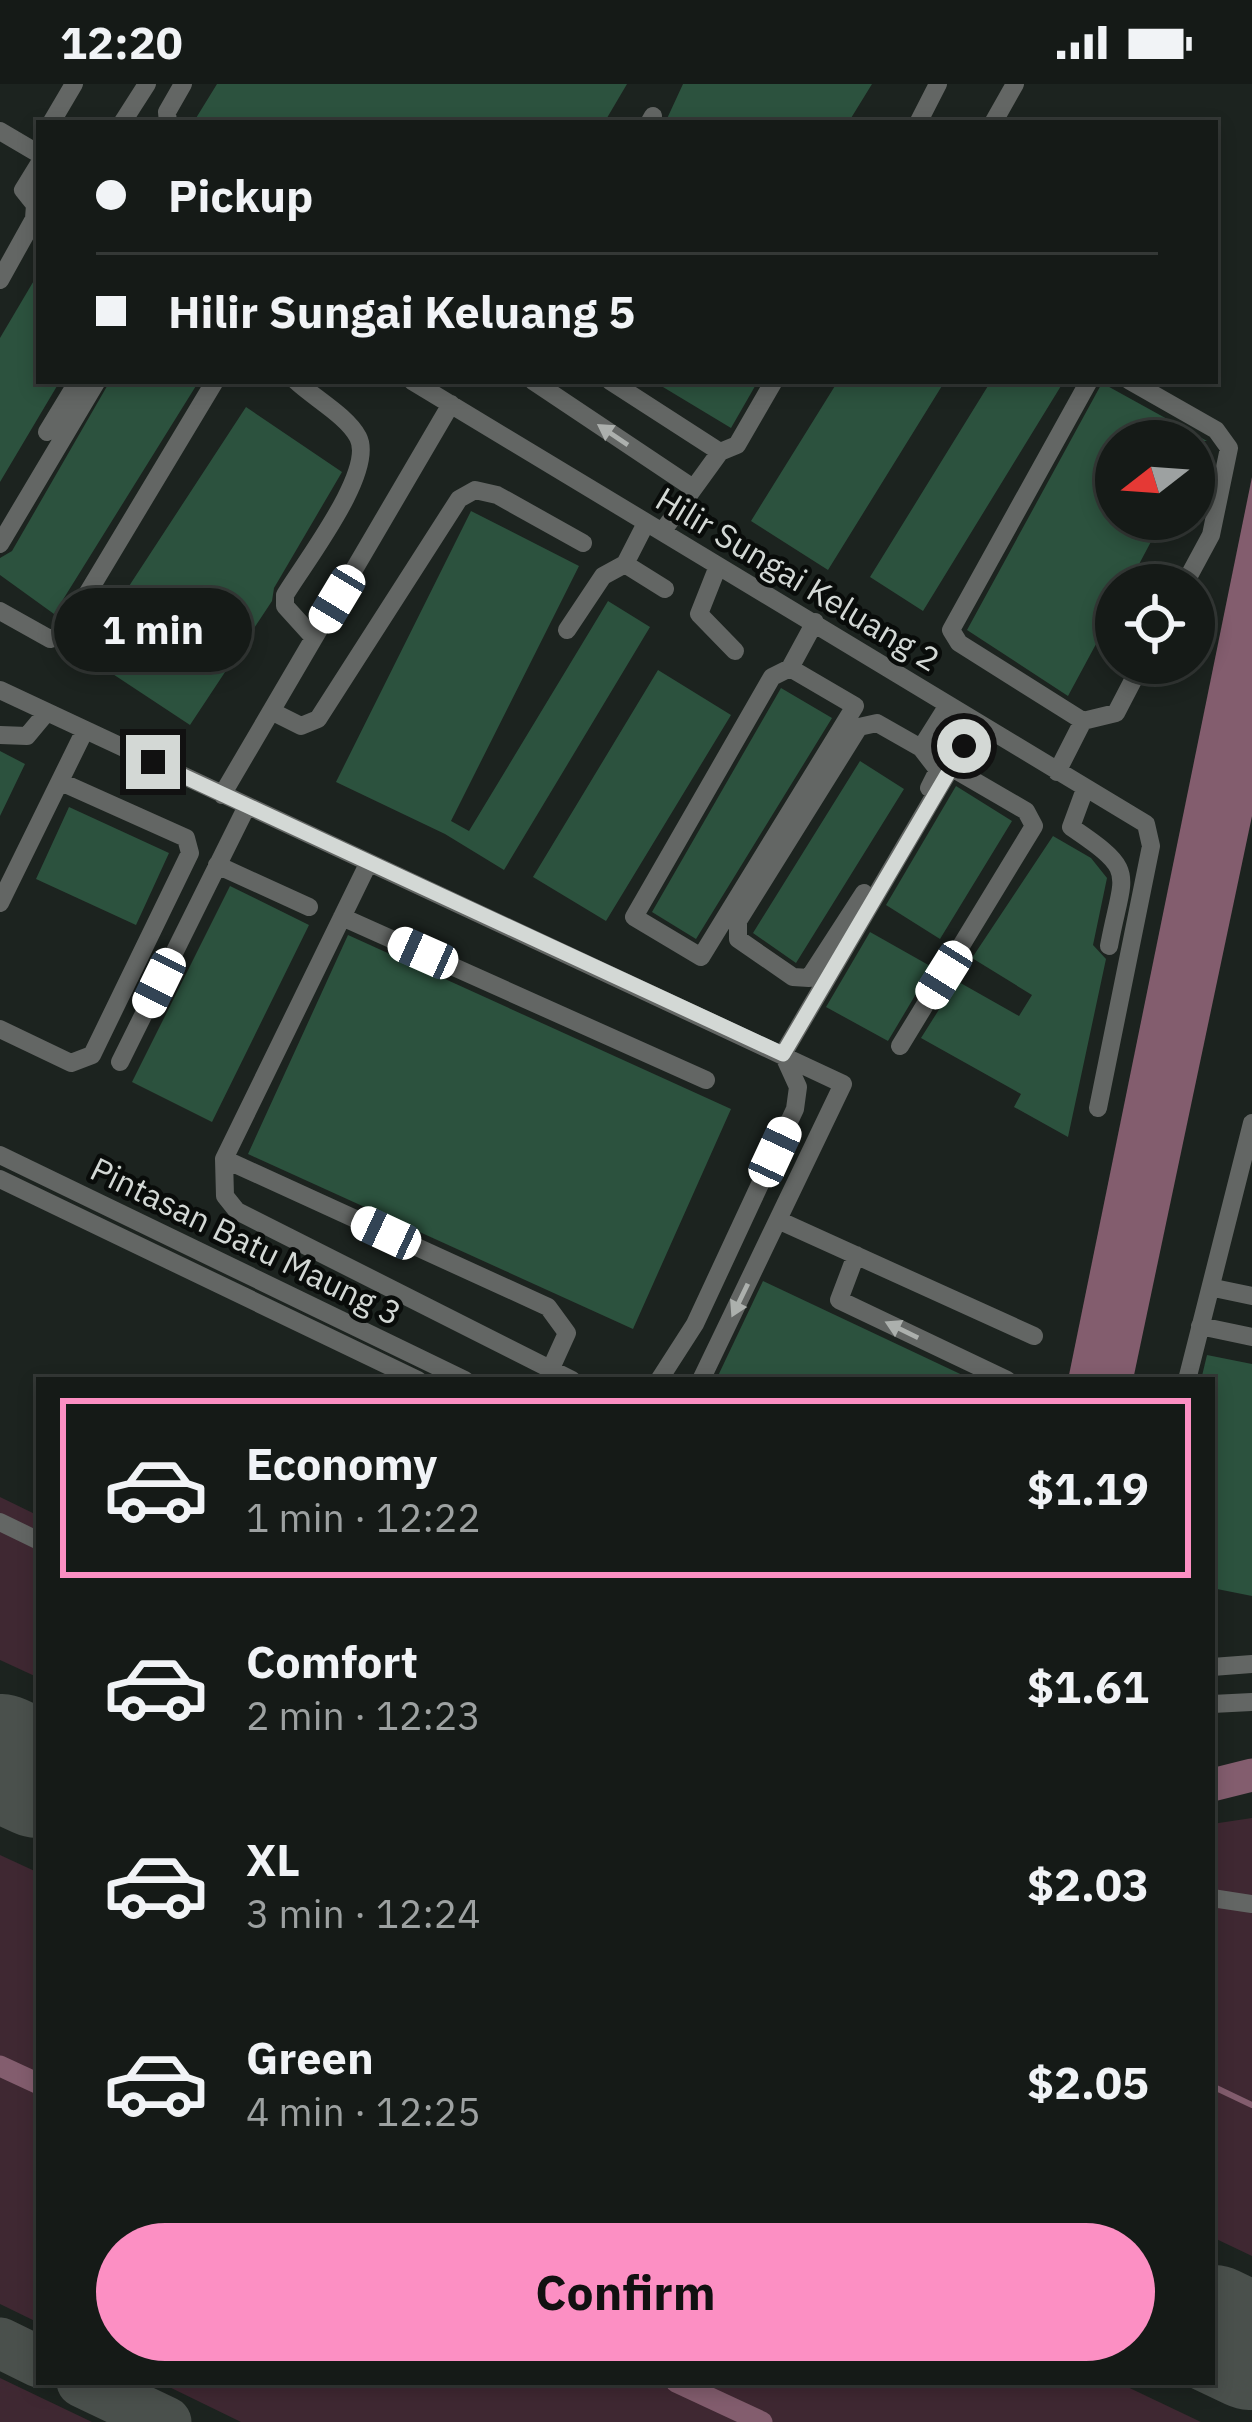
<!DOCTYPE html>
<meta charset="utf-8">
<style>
body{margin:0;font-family:"IBM Plex Sans",sans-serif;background:#222724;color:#f1f3f6;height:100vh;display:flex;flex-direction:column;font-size:45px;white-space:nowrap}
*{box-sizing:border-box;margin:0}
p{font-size:39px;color:#9da1a1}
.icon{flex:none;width:66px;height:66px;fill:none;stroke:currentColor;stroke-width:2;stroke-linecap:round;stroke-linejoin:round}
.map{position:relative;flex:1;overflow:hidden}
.details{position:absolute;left:36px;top:1293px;width:1179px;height:1008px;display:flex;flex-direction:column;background:#151a17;border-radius:0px;box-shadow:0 6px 18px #0003,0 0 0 3px #343836}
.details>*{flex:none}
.hud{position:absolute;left:36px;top:36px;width:1182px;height:264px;border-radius:0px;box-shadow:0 6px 18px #0003,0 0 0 3px #343836;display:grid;align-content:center;height:264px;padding:0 60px;background:#151a17}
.needle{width:78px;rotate:253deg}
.buttons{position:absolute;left:1095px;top:336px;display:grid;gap:24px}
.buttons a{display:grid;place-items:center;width:120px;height:120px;border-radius:50%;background:#151a17;box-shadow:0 6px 18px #0003,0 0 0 3px #343836;font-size:60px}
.end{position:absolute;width:54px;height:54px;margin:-27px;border:15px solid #d3d8d5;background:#111;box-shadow:0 0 0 6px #111}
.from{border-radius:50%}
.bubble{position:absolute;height:84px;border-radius:42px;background:#151a17;box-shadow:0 6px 18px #0003,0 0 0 3px #343836;font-size:39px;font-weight:700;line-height:84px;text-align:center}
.car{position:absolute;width:36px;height:72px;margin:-36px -18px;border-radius:15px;box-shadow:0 0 9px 3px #0007;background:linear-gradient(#fff 24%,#345 0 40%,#fff 0 76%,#345 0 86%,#fff 0)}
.hud b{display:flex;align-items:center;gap:42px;height:114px;font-size:45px}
.hud b+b{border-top:3px solid #343836}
.hud i{width:30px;height:30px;background:#f1f3f6}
ul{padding:21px 0 0;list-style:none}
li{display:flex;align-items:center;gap:36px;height:180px;margin:0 24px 18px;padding:0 36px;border:6px solid transparent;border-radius:0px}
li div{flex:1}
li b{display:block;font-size:45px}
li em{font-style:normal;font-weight:700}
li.current{border-color:#fc8fc3}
li>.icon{width:108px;height:108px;stroke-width:1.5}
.primary-button{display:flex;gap:24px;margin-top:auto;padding:24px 60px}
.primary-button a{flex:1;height:138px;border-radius:72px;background:#fc8fc3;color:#111;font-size:48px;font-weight:700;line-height:138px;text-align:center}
.status{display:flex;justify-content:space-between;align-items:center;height:84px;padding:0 60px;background:#151a17;direction:ltr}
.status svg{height:33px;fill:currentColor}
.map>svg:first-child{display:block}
.green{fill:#3f2832}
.water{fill:#835d6e}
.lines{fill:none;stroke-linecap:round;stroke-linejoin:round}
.stream{stroke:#835d6e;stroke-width:6}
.canal{stroke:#835d6e;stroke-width:21}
.river{stroke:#835d6e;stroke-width:33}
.taxiway{stroke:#4a504c;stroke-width:51}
.runway{stroke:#4a504c;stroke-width:126}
.building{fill:#2c523e}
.minor{stroke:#636664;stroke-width:18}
.oneway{fill:#acb0ad}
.route{stroke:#d3d8d5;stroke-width:15}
.labels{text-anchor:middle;stroke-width:9;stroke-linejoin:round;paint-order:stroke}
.street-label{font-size:33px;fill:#d3d8d5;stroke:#090c0a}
</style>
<div class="status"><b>12:20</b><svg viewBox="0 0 49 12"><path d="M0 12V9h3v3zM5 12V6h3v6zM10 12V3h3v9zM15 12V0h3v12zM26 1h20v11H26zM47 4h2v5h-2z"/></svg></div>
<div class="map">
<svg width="1252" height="2338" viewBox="0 0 1252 2338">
<rect width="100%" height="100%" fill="#1c231f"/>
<path class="green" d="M0,1413l39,19v162l-39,-18z
M1252,1734v438l-40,-19v-413z
M0,1771l39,18v450l-39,-19z
M0,2294l92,44h-92z
M159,2298h958l84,40h-960z"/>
<path class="water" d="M1252,393v339l-119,564h-65z"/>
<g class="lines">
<path class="stream" d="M1212,2002l40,19"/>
<path class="canal" d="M0,1982l39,18
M676,2298l86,40"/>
<path class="river" d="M1212,1701l40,-10"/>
<path class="taxiway" d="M0,2259l39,19
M82,2298l84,40"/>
<path class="runway" d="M0,1673l39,18
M1212,2244l40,19"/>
</g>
<path class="building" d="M217,0h410l-23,39h-411z
M683,0h189l-24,39h-183z
M39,188v109h21l-60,101v-144z
M110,297h89l-145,233 -54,-39v-17l12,-7z
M653,297h105l-27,47z
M838,297h107l-117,189 -77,-49z
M991,297h73l-141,230 -53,-34z
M1102,299l105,58h-91v78h47l-35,66h-12v22l-48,89 -101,-66z
M246,323l96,65 -68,116 -2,13 -82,124 -106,-70z
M471,427l108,55 -128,255 18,10 139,-230 42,26 -146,243 -59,-36 -109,-52z
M658,586l73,45 -125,206 -73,-44z
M781,604l51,30 -136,221 -44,-27z
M0,667l25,13 -25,52z
M860,677l44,28 -108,174 -43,-30z
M956,702l56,35 -72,118 -54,-34z
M69,723l100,46 -33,72 -100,-46z
M1053,752l38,22 16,20 -14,67 13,14 -38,178 -54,-30 7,-13 -100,-56 36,-57 62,35 13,-21 -60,-37z
M230,802l79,39 -97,197 -80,-40z
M870,848l62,35 -44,74 -62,-34z
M348,851l383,174 -98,220 -385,-175z
M763,1197l210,99h-257z
M1207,1271l45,9v232l-40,-8v-208h-11z"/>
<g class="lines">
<path class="minor" d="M51,39l23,-39
M122,39l25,-39
M168,39l-1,-11 16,-28
M649,39l4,-7
M918,39l20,-39
M993,39l22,-39
M0,47l39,23
M0,196l34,-61 1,-14 -12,-15 16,-26
M296,297c18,17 51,35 62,56 18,34 -54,126 -73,158v11l29,32
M412,297l734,443 5,22 -53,262
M533,297l160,107
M610,297l110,71
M1130,297l86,49 13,18 -18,87 -27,50
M47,348l31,-51
M662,448l58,-80 17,-7 37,-64
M0,460l97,-163
M625,480l40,25
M718,482l-19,48 36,37
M0,527l50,28 13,-5 152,-253
M567,546l36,-54 22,-12 21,-41
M790,584l65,38 -154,251 -67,-40 138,-240 18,-9 25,-46
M0,606l843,394 -142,296
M271,627l30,15 17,-7 141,-220 16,-9 22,5 86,48
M1083,637l-124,-78 -8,-13 138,-249
M0,651l27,1 20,-24
M921,664l17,22 -9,18
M1057,688l26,-51 33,-8 26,-50
M1085,705l-14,38c68,46 52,43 38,119
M222,711l229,-391
M368,780l-144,295 1,37 12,15 335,169
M217,781l92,42
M864,809l-55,85 -16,-1 -55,-38v-18l121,-194 18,-4 44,25 27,-43
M0,819l85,-173
M342,833l364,163
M0,945l71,34 21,-8 98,-202 -4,-15 -125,-56
M900,962l134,-220 -8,-15 -74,-43
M120,978l127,-256
M0,1071l465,225
M224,1075l324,148 19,26 -15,33
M0,1095l418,201
M778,1136l256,116
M856,1171l-17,45 168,80
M1214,1204l38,8
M1200,1242l52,11
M659,1296l36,-56 100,-215 3,-22 -15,-33 194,-331
M1187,1296l65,-257
M0,1438l39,19
M1212,1583l40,-3
M1212,1620l40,-2
M1212,1814l40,6"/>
</g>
<defs><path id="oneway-solid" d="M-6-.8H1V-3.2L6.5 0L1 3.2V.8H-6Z" transform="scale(3)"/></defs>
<g class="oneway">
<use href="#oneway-solid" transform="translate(613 351) rotate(-146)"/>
<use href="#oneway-solid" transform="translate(740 1216) rotate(116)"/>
<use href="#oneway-solid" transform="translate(902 1246) rotate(-154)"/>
</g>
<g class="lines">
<path class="route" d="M153,678l630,292 181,-308"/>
</g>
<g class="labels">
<g class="street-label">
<text transform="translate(798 495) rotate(31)" y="12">Hilir Sungai Keluang 2</text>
<text transform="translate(246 1157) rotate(26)" y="12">Pintasan Batu Maung 3</text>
</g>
</g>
</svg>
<div class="buttons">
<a><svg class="needle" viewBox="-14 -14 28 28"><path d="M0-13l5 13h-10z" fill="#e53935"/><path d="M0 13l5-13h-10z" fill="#9da1a1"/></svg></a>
<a><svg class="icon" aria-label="locate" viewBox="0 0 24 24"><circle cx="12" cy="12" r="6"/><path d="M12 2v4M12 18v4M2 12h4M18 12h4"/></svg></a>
</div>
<i class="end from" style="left:964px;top:662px"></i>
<i class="end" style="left:153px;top:678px"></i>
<div class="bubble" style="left:54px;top:504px;width:198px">1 min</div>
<i class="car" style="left:337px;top:515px;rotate:211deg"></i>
<i class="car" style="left:423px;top:869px;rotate:294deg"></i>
<i class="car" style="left:944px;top:891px;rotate:212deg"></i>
<i class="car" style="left:159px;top:899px;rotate:206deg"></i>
<i class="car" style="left:775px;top:1068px;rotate:25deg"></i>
<i class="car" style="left:386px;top:1149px;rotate:295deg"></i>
<div class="hud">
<b><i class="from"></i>Pickup</b>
<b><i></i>Hilir Sungai Keluang 5</b>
</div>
<section class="details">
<ul>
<li class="current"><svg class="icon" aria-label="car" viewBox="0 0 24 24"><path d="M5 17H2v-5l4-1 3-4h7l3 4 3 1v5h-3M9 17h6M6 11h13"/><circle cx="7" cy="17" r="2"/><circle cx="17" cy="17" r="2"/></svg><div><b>Economy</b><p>1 min · 12:22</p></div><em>$1.19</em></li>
<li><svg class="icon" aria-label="car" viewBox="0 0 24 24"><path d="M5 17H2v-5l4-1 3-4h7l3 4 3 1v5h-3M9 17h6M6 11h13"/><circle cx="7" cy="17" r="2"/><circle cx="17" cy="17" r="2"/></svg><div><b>Comfort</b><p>2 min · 12:23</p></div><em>$1.61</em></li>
<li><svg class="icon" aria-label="car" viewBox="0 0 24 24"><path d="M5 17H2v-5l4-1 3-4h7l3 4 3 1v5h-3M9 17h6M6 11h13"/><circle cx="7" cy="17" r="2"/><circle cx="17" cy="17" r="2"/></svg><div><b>XL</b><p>3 min · 12:24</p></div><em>$2.03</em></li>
<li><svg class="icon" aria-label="car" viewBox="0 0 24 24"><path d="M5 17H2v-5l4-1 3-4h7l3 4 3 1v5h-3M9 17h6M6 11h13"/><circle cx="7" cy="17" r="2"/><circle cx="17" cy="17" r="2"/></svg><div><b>Green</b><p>4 min · 12:25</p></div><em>$2.05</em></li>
</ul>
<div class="primary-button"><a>Confirm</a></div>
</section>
</div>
